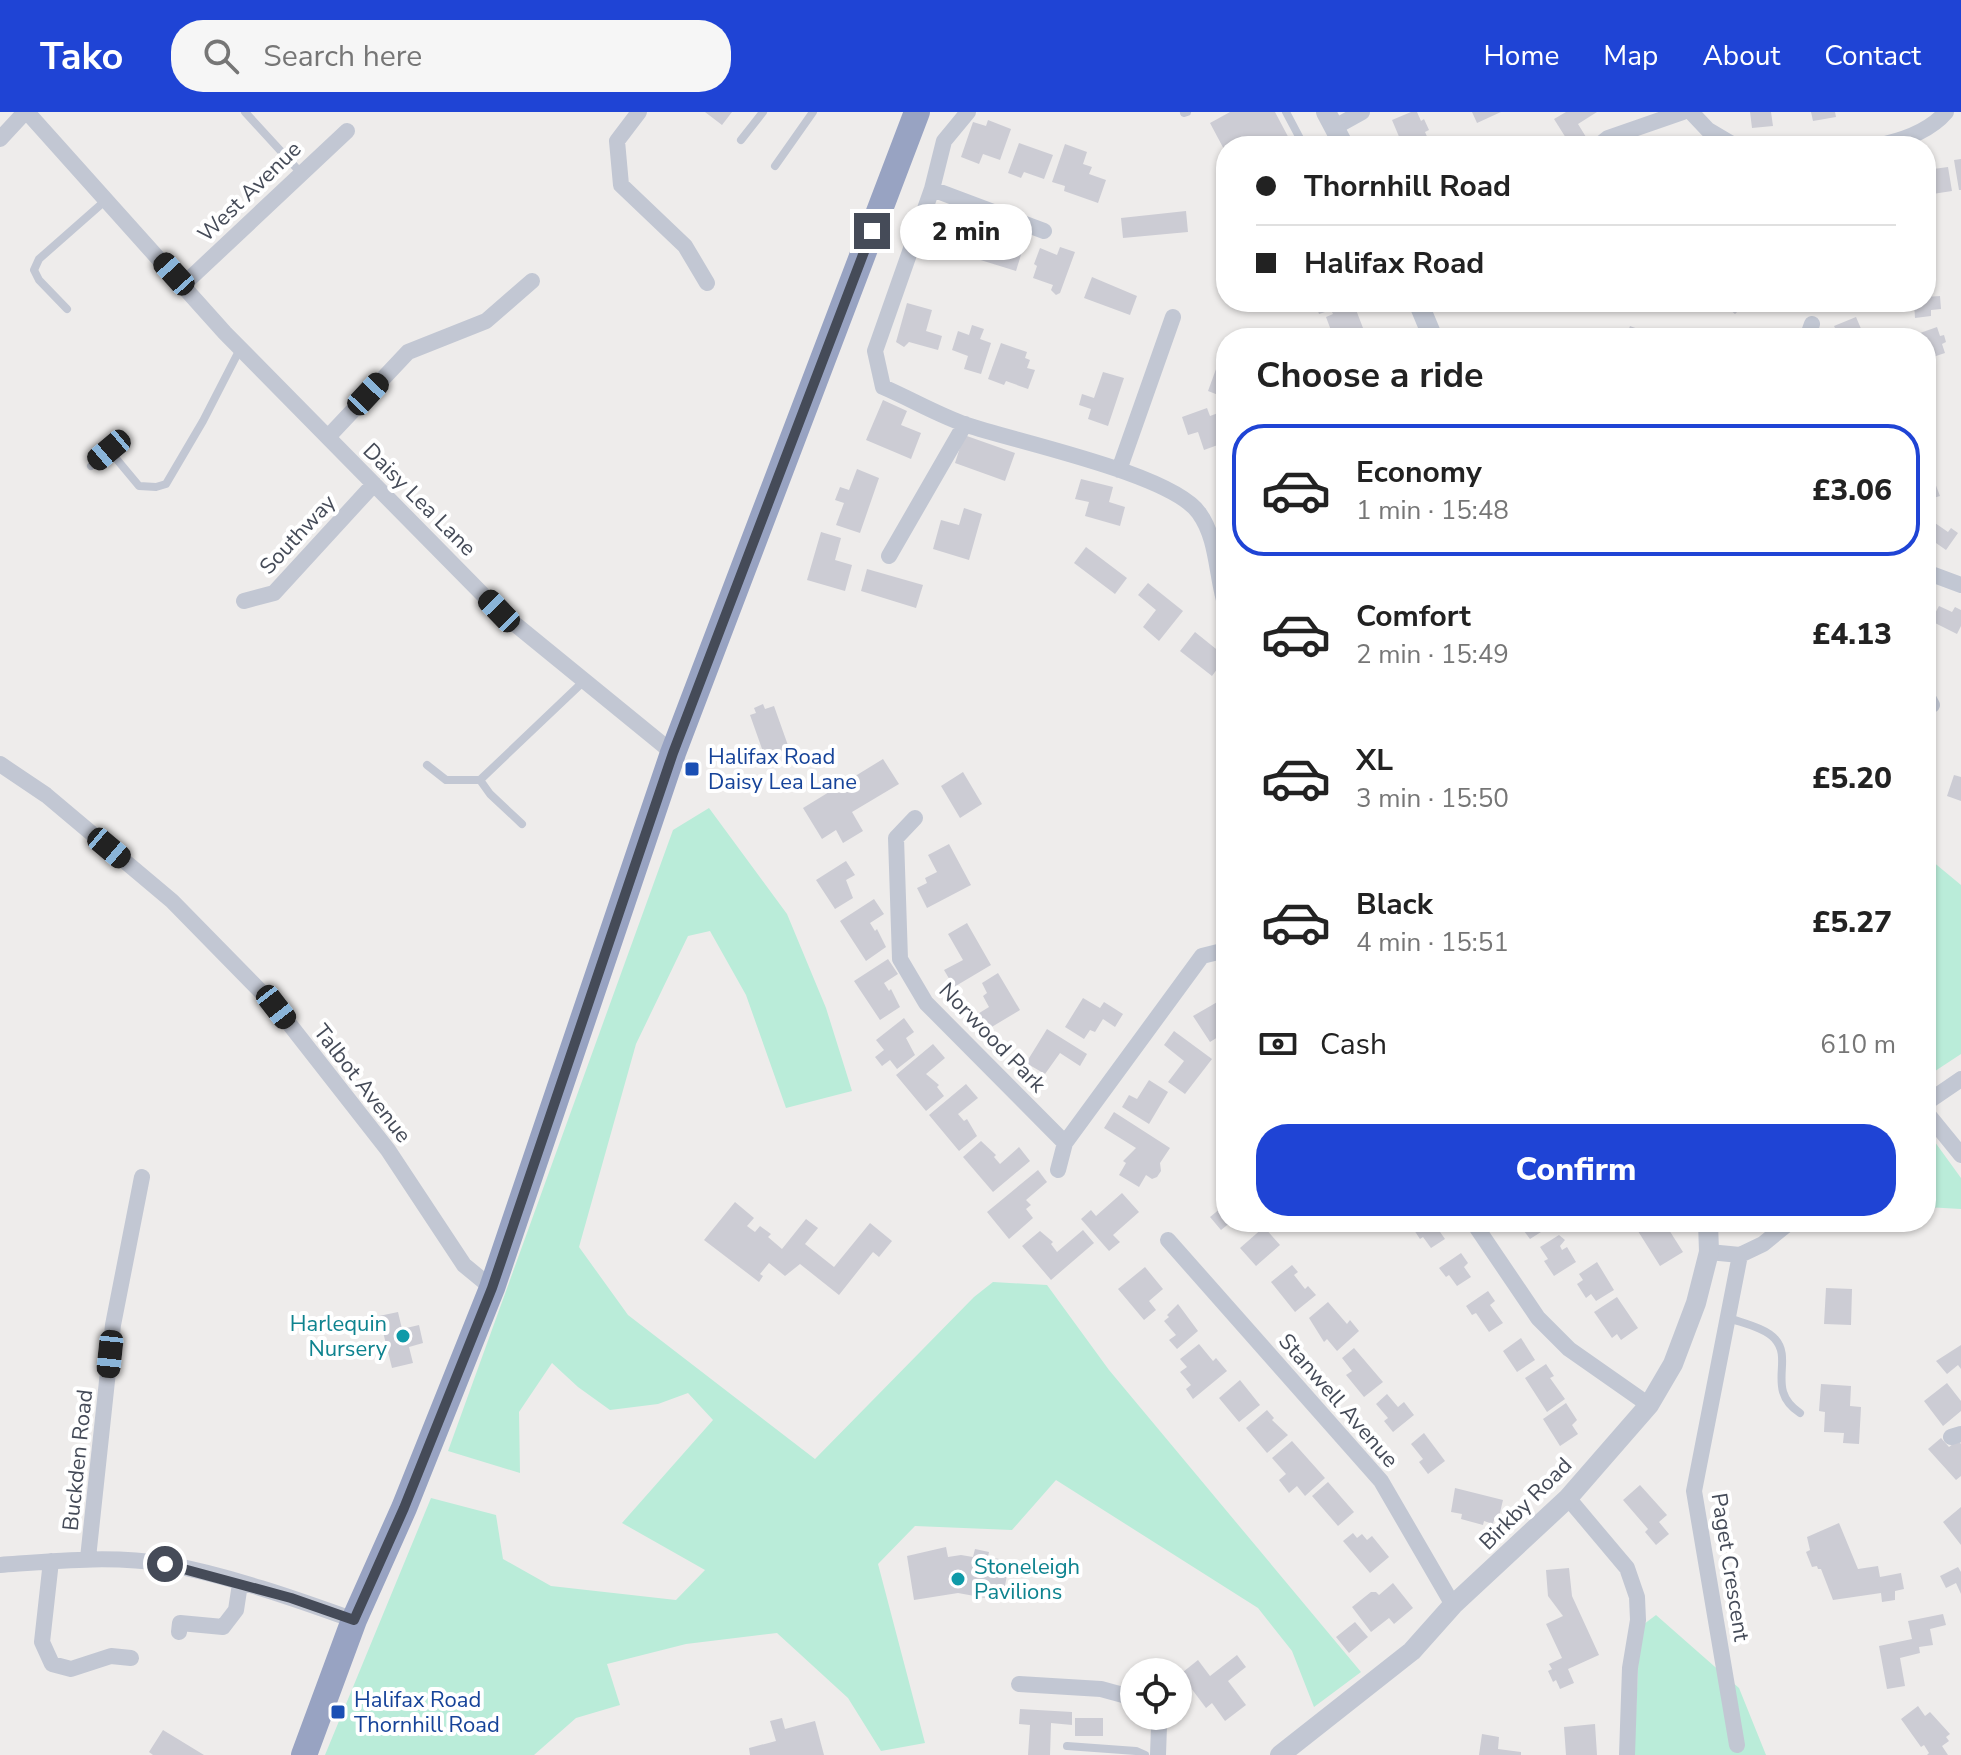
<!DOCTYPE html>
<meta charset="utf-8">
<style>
body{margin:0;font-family:"Nunito Sans",sans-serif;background:#f6f6f6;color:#222;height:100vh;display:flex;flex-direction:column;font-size:30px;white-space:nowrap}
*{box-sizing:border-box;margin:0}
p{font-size:26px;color:#767676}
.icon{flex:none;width:44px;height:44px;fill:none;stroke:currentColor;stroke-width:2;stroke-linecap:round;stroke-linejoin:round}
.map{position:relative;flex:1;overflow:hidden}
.side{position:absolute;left:1216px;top:216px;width:720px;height:904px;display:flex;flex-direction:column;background:#fff;border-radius:32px;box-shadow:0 2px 6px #0004}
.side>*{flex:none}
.top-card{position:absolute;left:1216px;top:24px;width:720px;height:176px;border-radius:32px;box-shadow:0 2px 6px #0004;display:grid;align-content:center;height:176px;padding:0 40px;background:#fff}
.buttons{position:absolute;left:1120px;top:1546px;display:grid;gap:16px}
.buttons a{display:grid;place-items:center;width:72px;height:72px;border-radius:50%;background:#fff;box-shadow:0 2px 6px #0004;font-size:40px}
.end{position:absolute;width:36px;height:36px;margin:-18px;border:10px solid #454b58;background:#fff;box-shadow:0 0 0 4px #fff}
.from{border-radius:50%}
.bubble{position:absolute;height:56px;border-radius:28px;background:#fff;box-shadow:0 2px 6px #0004;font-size:26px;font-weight:800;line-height:56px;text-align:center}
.car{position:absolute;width:24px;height:48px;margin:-24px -12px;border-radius:10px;box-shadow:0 0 6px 2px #0007;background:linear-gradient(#222 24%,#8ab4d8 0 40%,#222 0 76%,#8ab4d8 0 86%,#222 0)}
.top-card b{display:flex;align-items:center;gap:28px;height:76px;font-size:30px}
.top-card b+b{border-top:2px solid #e0e0e0}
.top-card i{width:20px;height:20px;background:#222}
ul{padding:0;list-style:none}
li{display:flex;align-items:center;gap:24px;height:132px;margin:0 16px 12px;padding:0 24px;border:4px solid transparent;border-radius:32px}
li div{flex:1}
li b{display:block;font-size:30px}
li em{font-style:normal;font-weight:800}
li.current{border-color:#1f44d5}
li>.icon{width:72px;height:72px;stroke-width:1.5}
h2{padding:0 40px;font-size:36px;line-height:96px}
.pay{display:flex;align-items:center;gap:20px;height:88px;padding:0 40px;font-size:30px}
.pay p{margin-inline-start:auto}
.action{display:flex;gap:16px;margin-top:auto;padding:16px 40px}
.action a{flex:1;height:92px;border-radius:32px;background:#1f44d5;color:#fff;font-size:32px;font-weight:800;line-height:92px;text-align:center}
header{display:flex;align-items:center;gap:48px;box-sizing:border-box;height:112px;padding:0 40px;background:#1f44d5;color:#fff}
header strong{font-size:38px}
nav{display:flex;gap:44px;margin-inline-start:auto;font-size:28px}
.search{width:560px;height:72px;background:#f6f6f6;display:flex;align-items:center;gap:20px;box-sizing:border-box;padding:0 28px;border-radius:32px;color:#767676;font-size:30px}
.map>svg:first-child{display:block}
.green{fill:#baecd9}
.building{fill:#ccccd4}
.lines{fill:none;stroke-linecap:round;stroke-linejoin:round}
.service{stroke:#c2c7d3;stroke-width:8}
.minor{stroke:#c2c7d3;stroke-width:16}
.tertiary{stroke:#c2c7d3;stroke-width:20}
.trunk{stroke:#98a3c2;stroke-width:26}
.route{stroke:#454b58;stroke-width:10}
.transit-dot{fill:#1a4fb4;stroke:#fff;stroke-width:3}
.culture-dot{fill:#0f9aa8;stroke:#fff;stroke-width:3}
.labels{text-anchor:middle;stroke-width:8;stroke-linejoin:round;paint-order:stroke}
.street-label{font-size:22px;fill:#454b58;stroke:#fff}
.transit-label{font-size:22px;fill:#164399;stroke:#fff;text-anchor:start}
.culture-label{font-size:22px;fill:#0d838f;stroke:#fff;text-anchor:end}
</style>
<header>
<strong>Tako</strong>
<div class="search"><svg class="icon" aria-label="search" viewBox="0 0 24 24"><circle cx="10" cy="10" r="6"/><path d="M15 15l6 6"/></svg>Search here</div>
<nav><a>Home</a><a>Map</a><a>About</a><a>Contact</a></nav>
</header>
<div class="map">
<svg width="1961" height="1643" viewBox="0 0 1961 1643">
<rect width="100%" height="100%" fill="#eeeceb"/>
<path class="green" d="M709,696l78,106 39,94 26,83 -66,17 -40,-113 -36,-64 -22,5 -52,108 -57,203 49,68 187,144 159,-162 19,-15 54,3 62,85 252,302 -47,35 -22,-56 -34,-43 -202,-128 -44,50 -97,-4 -37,38 47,179 -44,8 -33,-53 -71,-65 -91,11 -79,20 13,41 -44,13 -42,37h-209l106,-257 65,17 7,44 48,27 125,14 29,-30 -83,-47 91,-103 -25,-27 -30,11 -48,6 -32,-23 -26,-24 -33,49 1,61 -72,-22 225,-621z
M1926,744l35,29v169l-35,23z
M1926,1025l6,1 29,40v31l-35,-2z
M1656,1503l83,73 27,67h-132l6,-128z"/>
<path class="building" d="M705,0h27l-10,13z
M1230,0h45l18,34h-67v7l-16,-30z
M1411,0h6l4,9 3,-2 5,11 -4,2 4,9 -12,5h-14l-11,-26z
M1472,0h29l-24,11z
M1566,0h31l-19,12 8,13 -15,9 -17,-27z
M1750,0h21l2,14 -21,2z
M1811,0h24l1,5 -23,4z
M988,8l23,9 -11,31 -17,-6 -4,10 -18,-7 12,-35 13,4z
M1019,31l34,12 -9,24 -20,-7 -3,6 -13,-5z
M1065,32l22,8 -4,12 9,3 -3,7 17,6 -8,23 -34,-12 1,-5 -13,-4z
M1961,47v31h-2l-5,-30z
M1948,55l4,24 -26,4v-25z
M940,96l16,5 -6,19 20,6 -5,18 -29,-9 5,-18 -7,-2z
M1186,99l2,21 -65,6 -2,-20z
M982,120l42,13 -8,26 -42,-13z
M1060,135l15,5 -15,41 -4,2 -5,-5 2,-5 -20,-7 4,-12 -3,-2 6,-16 17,7z
M1926,140l9,1v13h-4v26l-5,-1z
M1092,165l45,19 -7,19 -46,-17z
M1940,184l1,13 -10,1v6l-16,2 -1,-16h12v-5z
M1315,190h38l10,26 -21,9 -3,-7 -7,3 -6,-16 7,-3 -2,-4 -12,4z
M1721,190h32l-8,9 -4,-3 -6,6z
M907,191l25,7 -6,21 16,5 -4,14 -29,-8 -5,5 -8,-5z
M1856,205l9,21h-25l-6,-12z
M972,213l12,4 -4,10 11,4 -10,31 -17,-5 4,-13 -16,-6 6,-19 11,4z
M1630,214l32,12h-42l2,-6 5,2z
M1937,215l3,9 4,-1 2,7 -4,2 3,9 -15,5 -4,-20h-4l-2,-5z
M1001,231l26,9 -2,6 5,2 -3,8 8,2 -7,19 -22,-8 -2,4 -16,-6z
M1219,249l7,3v34l-18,-7z
M1103,260l21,6 -16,48 -20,-7 3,-10 -12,-4 3,-11 12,4z
M883,288l24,11 -6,14 20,8 -10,26 -45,-19z
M1207,296l3,8 11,-4 5,14v16l-22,8 -6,-18 -10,3 -6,-18z
M964,323l51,18 -10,28 -50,-18z
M857,357l22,9 -19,55 -24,-8 8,-22 -9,-3 5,-13 9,3z
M1929,362l2,10 4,-1 5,13 -7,2 3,8 -10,3v-34z
M1081,367l32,8 -4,15 16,5 -5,19 -35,-10 4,-14 -14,-3z
M964,396l18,6 -13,46 -36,-11 8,-29 18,5z
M1935,411l13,9 3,-4 7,5 -12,17 -20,-14z
M821,420l20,6 -6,22 17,5 -7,26 -38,-11z
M1086,435l41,31 -12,16 -41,-31z
M867,457l56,16 -7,23 -55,-17z
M1148,471l35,28 -24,30 -16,-14 13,-17 -18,-15z
M1939,494l13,6 3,-5 6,3v16l-4,8 -26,-13z
M1195,520l31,25 -14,19 -32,-25z
M763,592l2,5 9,-3 16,45 -24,9 -16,-45 6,-2 -2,-5z
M883,647l16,25 -47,28 11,19 -20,12 -7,-13 -14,9 -19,-31z
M963,660l19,32 -22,14 -19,-32z
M1954,663l7,2v24l-14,-5z
M949,732l22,41 -44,23 -10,-20 10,-5 -2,-5 12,-6 -9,-17z
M846,749l9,14 -9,5 7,18 -18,11 -19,-29z
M874,787l10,15 -14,9 5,8 2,-2 9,18 -20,14 -26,-40z
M967,811l24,42 -37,22 -10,-17 19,-10 -15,-26z
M888,847l10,15 -14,9 5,8 2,-2 9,18 -20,13 -26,-39z
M998,861l22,37 -35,21 -9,-16 13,-8 -6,-11 4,-3 -5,-10z
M1226,885v35l-16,10 -17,-26z
M1083,886l17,10 4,-6 19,12 -8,13 -12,-8 -8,13 -5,-2 -6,9 -19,-12z
M904,906l10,14 -8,6 9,17 -18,14 -7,-9 -8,6 -7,-9 9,-7 -8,-10z
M1047,917l40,25 -7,12 -20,-13 -15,21 -19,-11z
M1174,919l38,28 -27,35 -17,-12 16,-21 -20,-16z
M933,932l12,14 -19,16 13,11 -2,2 7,9 -18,15 -30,-36z
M1149,968l19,12 -19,32 -27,-17 7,-12 8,4z
M966,972l12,14 -20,16 6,7 3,-2 10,17 -18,15 -30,-36z
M1114,1000l56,36 -10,15 1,8 -4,6 -5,2 -6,-4 -7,12 -20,-12 7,-12 -3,-2 13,-13 -32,-20z
M981,1029l15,14 -2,2 6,7 19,-17 11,14 -37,31 -30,-35z
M1038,1058l9,12 -21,18 5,5 -5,4 7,9 -24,21 -22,-27z
M1122,1081l17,19 -26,23 7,7 -11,9 -28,-32 10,-9 5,6z
M735,1090l19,16 -7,8 8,6 5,-6 11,8 -3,3 14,12 24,-30 12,9 -13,16 29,23 36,-44 22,18 -13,16 -6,-5 -34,43 -39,-31 -15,12 -16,-13 -9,11 3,2 -4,6 -55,-42z
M1226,1092v18h5l-10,8 -11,-13z
M1425,1110h15l3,3 -5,4 7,10 -14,9 -8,-11 -3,2 -6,-9z
M1525,1110h25l2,3 -22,14 -9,-12 5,-3z
M1646,1110h18l19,30 -23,14 -24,-38z
M1264,1115l16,18 -24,21 -16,-18z
M1083,1118l11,13 -43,37 -29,-34 18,-15 13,11 -2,2 6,8z
M1559,1123l6,5 -5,6 2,4 5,-3 9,15 -22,14 -10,-15 4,-2 -8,-12z
M1461,1141l7,10 -4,4 7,10 -14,9 -8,-11 -3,2 -7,-9z
M1597,1150l17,28 -18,11 -5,-7 -5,4 -9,-14 6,-4 -4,-6z
M1292,1153l6,7 -4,3 11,14 3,-3 8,9 -21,17 -24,-30z
M1145,1155l18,22 -14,12 7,9 -12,10 -26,-31z
M1826,1176l26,1 -1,36 -27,-1z
M1488,1179l7,10 -5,4 13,18 -14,9 -13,-19 -4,2 -6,-9z
M1617,1185l21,31 -17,12 -4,-6 -5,4 -18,-26z
M1328,1190l19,22 3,-4 9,11 -22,20 -10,-12 -3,3 -15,-24z
M1178,1192l20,27 -21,18 -8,-9 7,-5 -12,-14 5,-4 -2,-2z
M398,1200l4,17 17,-4 4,18 -14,4 4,16 -21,5 -13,-52z
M1521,1226l14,22 -18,12 -14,-21z
M1199,1232l14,17 3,-3 11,13 -34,28 -7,-10 5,-4 -11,-13 7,-5 -7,-8z
M1961,1233v24l-3,-4 -11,9 -11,-13z
M1354,1236l29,34 -19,15 -18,-22 6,-4 -10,-13z
M1546,1252l8,12 -4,2 15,21 -18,13 -22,-34z
M1240,1268l20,25 -21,17 -20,-24z
M1947,1271l14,18v10l-18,15 -19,-25z
M1821,1272l30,2 -1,20 11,1 -2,37 -16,-1 1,-10 -20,-1 1,-20 -6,-1z
M1387,1282l11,13 6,-5 10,13 -21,17 -9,-11 4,-3 -12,-14z
M1566,1291l11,17 -5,5 6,9 -18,12 -17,-27z
M1267,1298l7,8 -2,2 16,15 -21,18 -21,-25z
M1424,1321l21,28 -17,13 -9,-12 4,-3 -12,-15z
M1941,1326l8,9 9,-7 3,4v32l-5,4 -28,-31z
M1292,1329l33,37 -20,18 -8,-10 -8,7 -10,-13 7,-6 -14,-16z
M1328,1370l26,30 -16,14 -26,-30z
M1640,1373l27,30 -8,7 10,12 -13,11 -11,-13 3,-3 -25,-29z
M1455,1376l48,12 -5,21 -4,-1 -1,4 -9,-3 -1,4 -22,-6 1,-5 -11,-2z
M1961,1395v38l-18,-23z
M1839,1411l19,46 20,-3 2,11 21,-4 3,16 -9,2v9l-13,2 -1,-9 -48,7 -12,-31h-3l-1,-3 -5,1 -6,-15 4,-2 -3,-13z
M1353,1421l4,5 5,-4 5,6 5,-4 17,21 -19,16 -27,-32z
M946,1435l2,10 13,-2 12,2 2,-8 14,3 -1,5 11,2 -1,5 11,1 -7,36 -44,-8 -44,7 -7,-44z
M1958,1455l3,5v22l-5,-11 -10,5 -6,-12z
M1569,1456l3,28 27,59 -31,14 6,14 -14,6 -4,-9 -3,2 -5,-11 4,-2 -3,-5 13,-6 -16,-34 17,-8 -15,-20 -2,-26z
M1393,1471l20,25 -19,16 -5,-6 -18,14 -19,-25 19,-15h5l3,3z
M1943,1502l3,11 -16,4 3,16 -14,2 1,6 -20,5 5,28 -18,3 -8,-43 33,-7 -4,-18z
M1355,1510l13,15 -19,16 -13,-16z
M1237,1543l9,12 -18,14 18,24 -21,16 -13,-18 -6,5 -15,-20 -13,10v-22l20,-16 12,16z
M1918,1594l7,10 5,-4 20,22 -4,3 3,4 -7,5 6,9h-21l2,-2 -5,-8 -3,2 -20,-28z
M1020,1597l52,3v13l-21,-2 -1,32h-22l2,-30 -11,-1z
M782,1606l3,11 30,-8 9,34h-74l-1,-7 27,-7 -6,-20z
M1075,1606h28v18h-28z
M1595,1612l2,31h-31l-2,-28z
M163,1618l41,25h-51l-4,-3z
M1482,1622l17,3 -1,12 23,3v3h-42z"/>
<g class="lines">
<path class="service" d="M245,0l55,60
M1286,0l18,34
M1184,1l3,-1
M741,28l22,-28
M775,54l38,-54
M67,197l-28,-29 -5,-10 5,-11 67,-59
M91,354l18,-16 30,36 17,1 10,-3 37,-63 37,-72
M427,653l19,15h34
M522,712l-32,-30 -10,-14 104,-99
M1729,1206c13,5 37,10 46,21 19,21 -10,51 25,74
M1067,1634l69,5 9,4"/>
<path class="minor" d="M27,0l198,221 274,278 174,142
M639,0l-22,29 4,44 64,61 22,37
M968,0l-24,29 -12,48 -57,162 8,36c28,12 55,28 84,38 50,17 205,49 232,88 19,26 17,64 27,94
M1691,0l17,18 27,16
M1335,15l27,-15
M0,27l25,-27
M1598,34l10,-8 75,-26
M1876,34c25,-5 53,-14 70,-34
M932,77l112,42
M183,173l164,-154
M1807,226l5,-14
M328,325l80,-85 78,-31 46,-40
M1119,358l54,-153
M889,444l76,-132
M1926,460l35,13
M244,489l30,-8 100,-109
M1926,582l6,11
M0,652l46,31 126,106 104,106 112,143 76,115 28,23
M915,706l-19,20 4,121 26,44 139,140 137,-187 24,-6
M1926,991l35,-24
M1926,1000l35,43
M1058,1058l7,-27
M1473,1110l65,96 31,31 80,56
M1168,1128l213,241 72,124
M1709,1140l31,3 23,-11 27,-22
M1951,1325l10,-3
M1568,1386l59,70 10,29 1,23 -8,48 -3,87
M88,1446l25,-233 29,-148
M51,1449l-9,81 10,22 19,5 40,-13 20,2
M0,1453c55,-4 111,-10 166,-1 61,11 130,35 188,56
M179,1520l1,-9 43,4 13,-17 4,-26
M1019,1572l82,5 33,9
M1153,1604l6,10 -1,29
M1737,1633l-43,-254 46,-236"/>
<path class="tertiary" d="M1326,0l18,34
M1418,190l15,36
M1280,1643l132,-104 41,-46 115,-107 81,-93 24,-41 23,-61 13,-51 -1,-30"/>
<path class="trunk" d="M304,1643l50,-135 50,-112 88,-220 181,-535 244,-641"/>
</g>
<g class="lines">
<path class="route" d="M165,1452l126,34 63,22 50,-112 88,-220 181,-535 199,-522"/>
</g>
<g class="transit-dot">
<rect x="684" y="649" width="16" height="16" rx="4"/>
<rect x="330" y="1592" width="16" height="16" rx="4"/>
</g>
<g class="culture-dot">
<circle cx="403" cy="1224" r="8"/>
<circle cx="958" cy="1467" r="8"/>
</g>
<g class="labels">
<g class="street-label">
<text transform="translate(249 79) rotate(-44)" y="8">West Avenue</text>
<text transform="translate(420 387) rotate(45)" y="8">Daisy Lea Lane</text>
<text transform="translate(297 422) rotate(-47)" y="8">Southway</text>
<text transform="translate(993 925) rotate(46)" y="8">Norwood Park</text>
<text transform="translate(363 971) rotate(52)" y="8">Talbot Avenue</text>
<text transform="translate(1339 1288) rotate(49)" y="8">Stanwell Avenue</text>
<text transform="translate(77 1348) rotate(-84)" y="8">Buckden Road</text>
<text transform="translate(1525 1391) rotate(-45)" y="8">Birkby Road</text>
<text transform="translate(1731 1455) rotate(81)" y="8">Paget Crescent</text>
</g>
<g class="transit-label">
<text x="708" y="652">Halifax Road<tspan x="708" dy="25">Daisy Lea Lane</tspan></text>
<text x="354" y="1595">Halifax Road<tspan x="354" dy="25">Thornhill Road</tspan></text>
</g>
<g class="culture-label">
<text x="387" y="1219">Harlequin<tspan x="387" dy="25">Nursery</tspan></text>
<text x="974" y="1462" text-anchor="start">Stoneleigh<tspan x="974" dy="25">Pavilions</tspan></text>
</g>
</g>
</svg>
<div class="buttons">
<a><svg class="icon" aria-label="locate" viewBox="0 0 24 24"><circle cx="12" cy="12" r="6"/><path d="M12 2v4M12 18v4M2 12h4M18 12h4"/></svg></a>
</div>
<i class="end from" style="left:165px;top:1452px"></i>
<i class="end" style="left:872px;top:119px"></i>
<div class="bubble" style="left:900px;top:92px;width:132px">2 min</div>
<i class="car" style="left:174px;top:162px;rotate:318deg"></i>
<i class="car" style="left:368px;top:282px;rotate:43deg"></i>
<i class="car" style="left:109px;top:338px;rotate:230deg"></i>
<i class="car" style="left:499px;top:499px;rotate:316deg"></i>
<i class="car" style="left:109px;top:736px;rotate:130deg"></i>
<i class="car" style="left:276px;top:895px;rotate:142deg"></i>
<i class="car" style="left:110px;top:1242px;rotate:186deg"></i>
<div class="top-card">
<b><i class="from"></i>Thornhill Road</b>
<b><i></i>Halifax Road</b>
</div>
<section class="side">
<h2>Choose a ride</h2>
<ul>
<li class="current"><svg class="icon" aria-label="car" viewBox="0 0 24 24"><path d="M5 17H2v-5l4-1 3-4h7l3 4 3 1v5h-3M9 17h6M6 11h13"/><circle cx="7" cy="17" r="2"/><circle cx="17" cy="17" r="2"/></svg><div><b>Economy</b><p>1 min · 15:48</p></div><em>£3.06</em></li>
<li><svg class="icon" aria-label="car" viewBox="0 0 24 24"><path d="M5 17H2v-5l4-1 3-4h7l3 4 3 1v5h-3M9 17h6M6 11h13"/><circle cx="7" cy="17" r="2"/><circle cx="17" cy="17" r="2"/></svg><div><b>Comfort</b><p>2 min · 15:49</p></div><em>£4.13</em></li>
<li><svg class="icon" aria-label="car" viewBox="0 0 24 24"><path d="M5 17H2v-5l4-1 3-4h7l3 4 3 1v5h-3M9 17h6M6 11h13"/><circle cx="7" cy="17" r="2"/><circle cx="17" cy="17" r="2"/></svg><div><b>XL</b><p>3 min · 15:50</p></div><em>£5.20</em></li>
<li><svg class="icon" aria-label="car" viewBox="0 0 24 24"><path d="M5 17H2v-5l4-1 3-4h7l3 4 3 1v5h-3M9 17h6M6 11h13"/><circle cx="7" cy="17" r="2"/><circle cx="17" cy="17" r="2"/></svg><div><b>Black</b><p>4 min · 15:51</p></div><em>£5.27</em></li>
</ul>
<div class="pay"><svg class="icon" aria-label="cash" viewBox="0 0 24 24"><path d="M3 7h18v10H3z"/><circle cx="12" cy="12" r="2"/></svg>Cash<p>610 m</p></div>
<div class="action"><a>Confirm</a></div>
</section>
</div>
